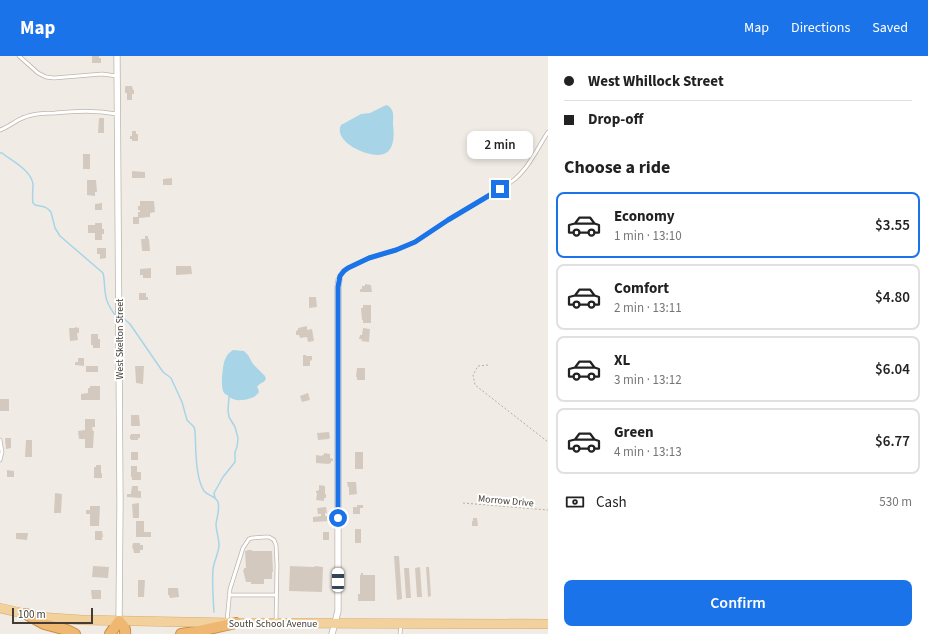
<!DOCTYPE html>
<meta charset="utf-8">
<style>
body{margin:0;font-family:"Source Sans 3",sans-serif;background:#f2f2f2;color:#222;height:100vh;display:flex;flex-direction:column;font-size:15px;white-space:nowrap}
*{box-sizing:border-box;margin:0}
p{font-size:13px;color:#767676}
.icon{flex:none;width:22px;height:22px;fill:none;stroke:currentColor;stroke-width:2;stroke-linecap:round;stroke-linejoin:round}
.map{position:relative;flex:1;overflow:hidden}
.side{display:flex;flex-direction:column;background:#fff;width:380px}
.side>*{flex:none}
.guide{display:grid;align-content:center;height:88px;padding:0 16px;background:#fff}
.scale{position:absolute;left:12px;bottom:10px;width:81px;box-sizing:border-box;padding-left:4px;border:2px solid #423c35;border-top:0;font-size:11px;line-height:14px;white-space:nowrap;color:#423c35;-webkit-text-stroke:3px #fff;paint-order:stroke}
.end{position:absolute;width:18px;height:18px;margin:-9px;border:5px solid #1a73e8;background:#fff;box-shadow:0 0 0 2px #fff}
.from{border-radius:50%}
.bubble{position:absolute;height:28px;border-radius:8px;background:#fff;box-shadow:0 2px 6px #0003;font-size:13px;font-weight:600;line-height:28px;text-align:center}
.car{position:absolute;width:12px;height:24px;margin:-12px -6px;border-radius:5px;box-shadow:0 0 3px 1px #0007;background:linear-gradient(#fff 24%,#345 0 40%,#fff 0 76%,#345 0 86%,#fff 0)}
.guide b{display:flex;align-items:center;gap:14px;height:38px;font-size:15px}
.guide b+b{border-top:1px solid #e0e0e0}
.guide i{width:10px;height:10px;background:#222}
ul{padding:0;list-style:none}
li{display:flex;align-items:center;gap:12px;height:66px;margin:0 8px 6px;padding:0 8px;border:2px solid #e0e0e0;border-radius:8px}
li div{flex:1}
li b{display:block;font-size:15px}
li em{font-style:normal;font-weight:600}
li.on{border-color:#1a73e8}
li>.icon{width:36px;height:36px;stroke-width:1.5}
h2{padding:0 16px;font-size:18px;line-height:48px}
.pay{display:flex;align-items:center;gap:10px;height:44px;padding:0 16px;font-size:15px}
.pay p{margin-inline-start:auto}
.primary-button{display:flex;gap:8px;margin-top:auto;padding:8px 16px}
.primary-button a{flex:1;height:46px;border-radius:8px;background:#1a73e8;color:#fff;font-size:16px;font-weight:600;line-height:46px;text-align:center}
header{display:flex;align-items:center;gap:24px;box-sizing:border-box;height:56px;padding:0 20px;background:#1a73e8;color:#fff}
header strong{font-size:19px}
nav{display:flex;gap:22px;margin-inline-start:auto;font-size:14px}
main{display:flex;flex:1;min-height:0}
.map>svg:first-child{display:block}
.water{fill:#a7d4e7}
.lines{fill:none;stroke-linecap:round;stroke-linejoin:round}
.stream{stroke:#a7d4e7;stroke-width:1.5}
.building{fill:#d4c9bf}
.lane-casing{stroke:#beb5ac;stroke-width:4.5}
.street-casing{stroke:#beb5ac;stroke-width:7}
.primary-casing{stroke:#d5ac6e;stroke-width:10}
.highway-casing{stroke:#cb8c44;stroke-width:12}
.path{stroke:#bbad9c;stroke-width:1;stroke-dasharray:2 2;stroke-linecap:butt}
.lane{stroke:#fff;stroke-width:3}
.street{stroke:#fff;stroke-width:5.5}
.primary{stroke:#f3d19c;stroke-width:9}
.highway{stroke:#eeb873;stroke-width:10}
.route{stroke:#1a73e8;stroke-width:5}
.labels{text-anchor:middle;stroke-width:4;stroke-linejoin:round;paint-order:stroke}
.street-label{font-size:10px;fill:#423c35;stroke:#fff}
</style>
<header>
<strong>Map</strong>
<nav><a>Map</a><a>Directions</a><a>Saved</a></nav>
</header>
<main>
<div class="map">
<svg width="548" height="578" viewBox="0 0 548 578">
<rect width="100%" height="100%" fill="#f0ece5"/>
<path class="water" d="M387,49c8,5 6,11 6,19 1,9 2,24 -7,29 -14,8 -54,-11 -45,-28l20,-11 9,-1 14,-7z
M233,294l11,1 4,4 5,9 12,12 1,3c-2,4 -7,4 -9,8 2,3 3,6 -1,8 -1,2 -3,2 -5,3 -9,3 -17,4 -24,-3 -2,-1 -3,-2 -4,-4 -2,-7 -1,-16 0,-23 1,-7 3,-14 10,-18z"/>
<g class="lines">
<path class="stream" d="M0,97h2c10,8 29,17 31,31 0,6 -1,13 0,19l2,2 10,2 3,2 3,3 4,16 5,8 43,37c2,8 1,16 3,24 1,7 5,12 9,18
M122,261l8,7 33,48 8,6 11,24 5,18 7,7 1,4c1,17 0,46 9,60 4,5 12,5 14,11 2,7 -1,15 -2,22 0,7 3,14 3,21 0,7 -5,16 -6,24 -1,14 0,29 1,43
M215,442l-1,-5 9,-16 12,-15v-10l2,-5 1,-9 -3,-11 -6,-10 -1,-7 1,-13"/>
</g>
<path class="building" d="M92,0h7v2h2v5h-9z
M126,30h6l1,4h1v4h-2v6h-5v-7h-2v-6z
M99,62h5v15h-6z
M132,75h4v3h2v7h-6v-2h-2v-3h2z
M83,98h7v15h-7z
M132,115l13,1v6h-13z
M172,122v7h-9v-6z
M87,124h9l1,12h-2v4l-8,-1z
M140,145h14l1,11 -5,1v4l-11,1v6h-6v-7h5v-5h2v-2h-2v-4h2z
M102,147v7h-7v-6z
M95,167h7v6h2v5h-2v6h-7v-7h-7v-8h7z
M145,180h3v3h1l1,12h-8l-1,-12h4z
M97,192h9v10l-6,1v-5h-3z
M176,210h15l1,8 -16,1z
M151,212v10h-8v-3h-3v-6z
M365,228l6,1 1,7h-12v-3h2v-3h3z
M139,237h7v4h2v3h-9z
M309,241h7l1,10 -8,1z
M363,249h8v18h-8v-3h-1l-1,-12h2z
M307,270v4l5,-1 2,12 -6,1 -1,-5 -7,1 -1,-3h-3v-4l2,-1v-2z
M75,271l4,1v5h-2l1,7 -8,1 -1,-13h6z
M363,272l7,1 -1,13 -8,-1 1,-2h-3l1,-4h2z
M91,278h7v5h2v9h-7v-3h-2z
M303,299h3v1h6v4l-2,1v5h-7z
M78,302h6v8l-9,-1v-3h3z
M86,310h12v6h-12z
M135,310h9l-1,18 -7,-1z
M357,312h8v12h-8v-3h-1z
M90,330h10v14h-19v-6l7,-1v-5h2z
M308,337l2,7 -8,2 -2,-6z
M0,343h9v12h-9z
M131,359h8l1,11h-9z
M85,363h10v8h-3l1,4h1l-1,17h-8v-9h-6l-1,-8 7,-1z
M329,376l1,6h-1v1l-11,1 -1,-7z
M131,378h9v4h-2v2h-7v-1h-1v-4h1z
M5,382h6v10l-5,1z
M26,384h6v17h-7z
M131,396h7v8h-7z
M355,396h8v17h-8z
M324,397l6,1v4l3,1v2h-2v2h-1l-1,1 -13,-1v-8l6,1v-1h2z
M96,409h5v8h1v5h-8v-11h2z
M131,410h6v6h4v8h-9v-3h-1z
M7,414l7,1v6h-7z
M347,426h9l1,12 -8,1v-8h-1z
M319,429l6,1v8h1v4h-2v3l-8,-1 1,-7h-1v-2l3,-1z
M132,430h6v5h3v7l-14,-1v-3h4v-1z
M55,437l7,1 -1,19h-7z
M139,447v15h-6l-1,-14z
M357,449h6v3h-3v6h-7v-7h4z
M90,450h10l-1,20h-9v-12h-4v-4h4z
M326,451l1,6h-2v3h4v5l-16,1v-5l8,-1v-2h-3l-1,-6z
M473,462h4l1,8h-6v-5h1z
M136,465h8v11h7v5h-15z
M355,473h6v14h-6z
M95,475h7l1,6h-1v3h-7z
M323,476h6v8h-6z
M16,477h12l-1,7 -11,-1z
M133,487h7v2h3v5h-3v3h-6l-1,-5h-1z
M247,494h5v1h20l1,21h-1v7h-8v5h-13v-2h-5l-3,-12h1v-2h2l-1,-17h2z
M394,500h5l3,43 -5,1z
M93,510l16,1 -1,11 -16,-1z
M290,510l24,1 1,-1 8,1 -1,25 -33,-1z
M420,511l2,30h-5l-2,-29z
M426,511h3l2,29 -3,1z
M404,512h5l2,30h-5z
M361,517h2v2h12v26h-17v-7h2v-19h1z
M138,524h7l-1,17h-6z
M168,532h10l1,9 -9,1 -1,-3h-1z
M91,534h10v9h-9z"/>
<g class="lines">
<defs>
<path id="lane" d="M19,0l19,17 8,4 8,1 48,-4 15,2
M0,74c9,-3 16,-10 25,-13 10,-4 20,-4 30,-4 22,-2 40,-3 62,1
M339,224l1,-4 3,-5 5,-3 21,-10 27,-8 19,-8 33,-22 63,-38c17,-12 26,-33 37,-50
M0,384l2,12 -2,8
M229,539h47
M227,565l3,-32 13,-41 6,-9 3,-1 14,-1h3l5,3 2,5 1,20 -1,56
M400,578l1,-9"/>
<path id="street" d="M117,0l3,446 -1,119
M332,578l6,-23v-324l1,-7"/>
<path id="primary" d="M0,552l39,9 43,3 154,3 312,1"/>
<path id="highway" d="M26,558l18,10 23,6 8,4
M110,578l9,-13c4,4 7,7 6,13
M181,578l14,-2 41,-9"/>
</defs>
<use href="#lane" class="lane-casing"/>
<use href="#street" class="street-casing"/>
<use href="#primary" class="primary-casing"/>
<use href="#highway" class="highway-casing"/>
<path class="path" d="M488,309l-10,1 -5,9 2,10 73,57
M463,447l85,7"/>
<use href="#lane" class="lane"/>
<use href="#street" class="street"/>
<use href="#primary" class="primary"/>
<use href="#highway" class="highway"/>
</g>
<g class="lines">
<path class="route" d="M338,462v-231l2,-11 4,-5 4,-3 21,-10 27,-8 19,-8 33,-22 52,-31"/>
</g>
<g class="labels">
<g class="street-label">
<text transform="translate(119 283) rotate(-90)" y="4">West Skelton Street</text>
<text transform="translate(506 444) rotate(5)" y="4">Morrow Drive</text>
<text x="273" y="571">South School Avenue</text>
</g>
</g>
</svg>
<div class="scale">100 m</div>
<i class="end from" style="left:338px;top:462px"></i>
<i class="end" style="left:500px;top:133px"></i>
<div class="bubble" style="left:467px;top:75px;width:66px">2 min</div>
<i class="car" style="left:338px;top:524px;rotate:0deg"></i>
</div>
<section class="side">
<div class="guide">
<b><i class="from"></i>West Whillock Street</b>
<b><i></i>Drop-off</b>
</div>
<h2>Choose a ride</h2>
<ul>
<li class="on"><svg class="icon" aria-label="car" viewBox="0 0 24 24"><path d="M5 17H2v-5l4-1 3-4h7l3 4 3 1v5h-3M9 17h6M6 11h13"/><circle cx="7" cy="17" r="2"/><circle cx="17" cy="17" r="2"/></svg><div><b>Economy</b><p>1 min · 13:10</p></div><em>$3.55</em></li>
<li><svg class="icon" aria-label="car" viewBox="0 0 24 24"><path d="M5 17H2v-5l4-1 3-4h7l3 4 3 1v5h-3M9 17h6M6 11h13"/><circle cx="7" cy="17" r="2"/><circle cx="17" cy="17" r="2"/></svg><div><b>Comfort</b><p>2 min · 13:11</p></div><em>$4.80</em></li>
<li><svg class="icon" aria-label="car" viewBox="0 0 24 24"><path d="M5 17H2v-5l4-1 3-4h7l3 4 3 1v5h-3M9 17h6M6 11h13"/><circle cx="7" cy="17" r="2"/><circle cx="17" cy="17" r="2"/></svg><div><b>XL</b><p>3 min · 13:12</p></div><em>$6.04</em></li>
<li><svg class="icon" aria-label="car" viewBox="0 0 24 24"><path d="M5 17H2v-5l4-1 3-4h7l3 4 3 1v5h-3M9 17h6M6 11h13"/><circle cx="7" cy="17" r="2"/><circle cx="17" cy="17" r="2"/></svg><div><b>Green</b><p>4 min · 13:13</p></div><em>$6.77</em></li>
</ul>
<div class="pay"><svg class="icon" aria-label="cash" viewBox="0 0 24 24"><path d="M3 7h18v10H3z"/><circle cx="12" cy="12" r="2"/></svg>Cash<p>530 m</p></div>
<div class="primary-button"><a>Confirm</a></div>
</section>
</main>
